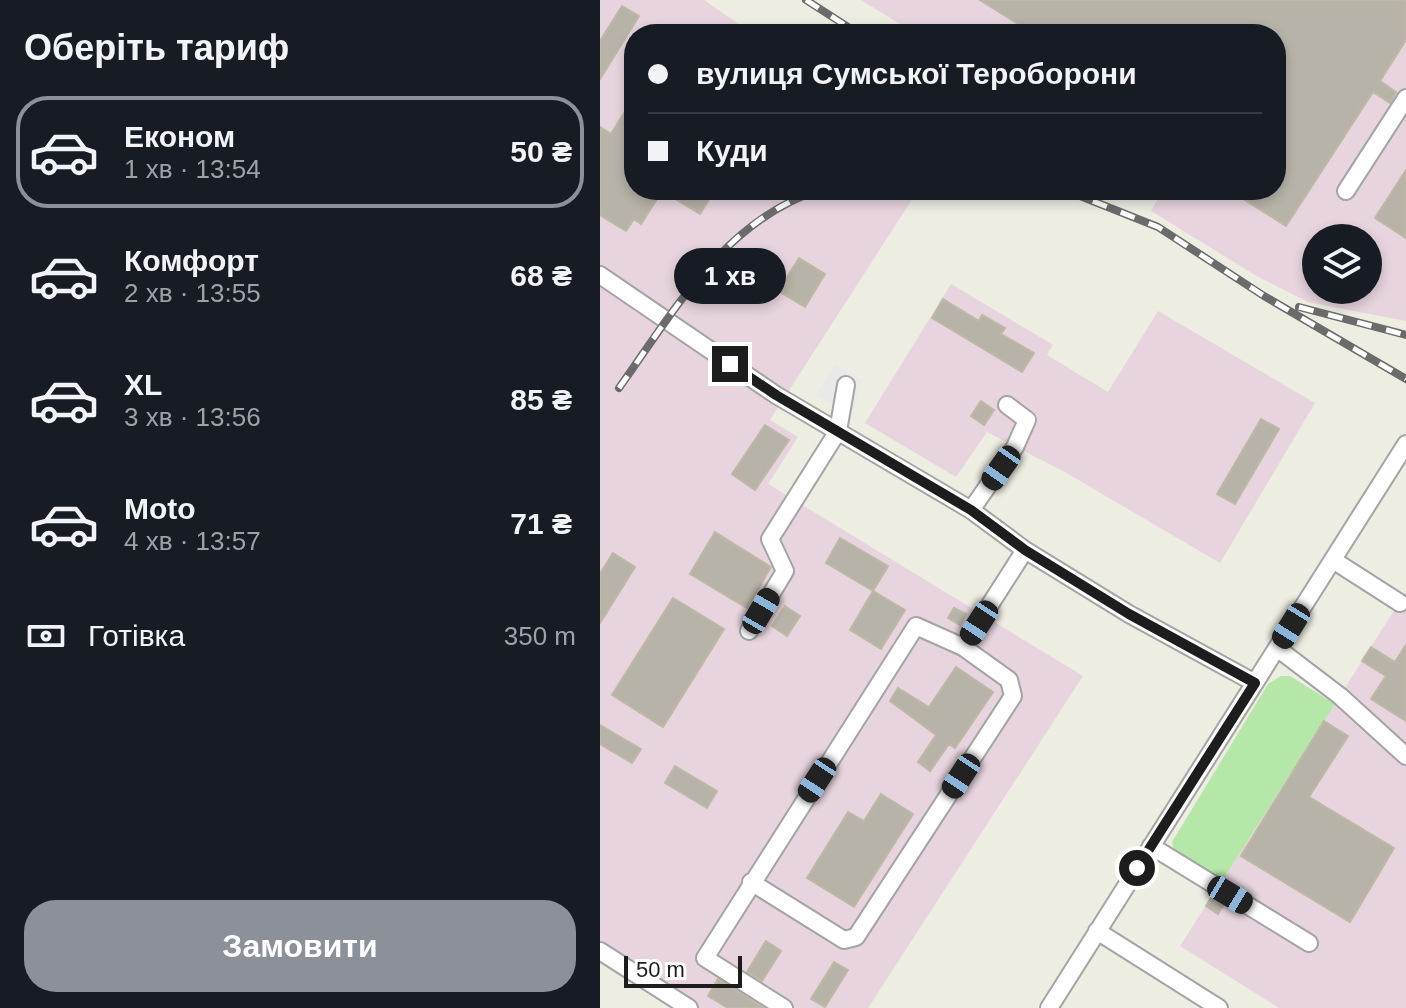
<!DOCTYPE html>
<html lang="uk">
<meta charset="utf-8">
<style>
body{margin:0;font-family:Helvetica,sans-serif;background:#242831;color:#f1f3f6;height:100vh;display:flex;flex-direction:column;font-size:30px;white-space:nowrap}
*{box-sizing:border-box;margin:0}
p{font-size:26px;color:#9ea1a6}
.icon{flex:none;width:44px;height:44px;fill:none;stroke:currentColor;stroke-width:2;stroke-linecap:round;stroke-linejoin:round}
.map{position:relative;flex:1;overflow:hidden}
.sheet{display:flex;flex-direction:column;background:#171b24;width:600px}
.sheet>*{flex:none}
.hud{position:absolute;left:24px;top:24px;width:662px;height:176px;border-radius:32px;box-shadow:0 4px 12px #0003;display:grid;align-content:center;height:176px;padding:0 24px;background:#171b24}
.buttons{position:absolute;left:702px;top:224px;display:grid;gap:16px}
.buttons a{display:grid;place-items:center;width:80px;height:80px;border-radius:50%;background:#171b24;box-shadow:0 4px 12px #0003;font-size:40px}
.scale{position:absolute;left:24px;bottom:20px;width:118px;box-sizing:border-box;padding-left:8px;border:4px solid #1d1d1d;border-top:0;font-size:22px;line-height:28px;white-space:nowrap;color:#1d1d1d;-webkit-text-stroke:6px #fff;paint-order:stroke}
.end{position:absolute;width:36px;height:36px;margin:-18px;border:10px solid #1d1d1d;background:#fff;box-shadow:0 0 0 4px #fff}
.from{border-radius:50%}
.bubble{position:absolute;height:56px;border-radius:28px;background:#171b24;box-shadow:0 4px 12px #0003;font-size:26px;font-weight:700;line-height:56px;text-align:center}
.car{position:absolute;width:24px;height:48px;margin:-24px -12px;border-radius:10px;box-shadow:0 0 6px 2px #0007;background:linear-gradient(#222 24%,#8ab4d8 0 40%,#222 0 76%,#8ab4d8 0 86%,#222 0)}
.hud b{display:flex;align-items:center;gap:28px;height:76px;font-size:30px}
.hud b+b{border-top:2px solid #363941}
.hud i{width:20px;height:20px;background:#f1f3f6}
ul{padding:0;list-style:none}
li{display:flex;align-items:center;gap:24px;height:112px;margin:0 16px 12px;padding:0 8px;border:4px solid transparent;border-radius:32px}
li div{flex:1}
li b{display:block;font-size:30px}
li em{font-style:normal;font-weight:700}
li.selected{border-color:#8c9099}
li>.icon{width:72px;height:72px;stroke-width:1.5}
h2{padding:0 24px;font-size:36px;line-height:96px}
.pay{display:flex;align-items:center;gap:20px;height:88px;padding:0 24px;font-size:30px}
.pay p{margin-inline-start:auto}
.primary-button{display:flex;gap:16px;margin-top:auto;padding:16px 24px}
.primary-button a{flex:1;height:92px;border-radius:32px;background:#8c9099;color:#fff;font-size:32px;font-weight:700;line-height:92px;text-align:center}
main{display:flex;flex:1;min-height:0}
.map>svg:first-child{display:block}
.industrial{fill:#e7d4de;fill-rule:evenodd}
.grass{fill:#b5e8a8}
.parking{fill:#e9e9e9}
.building{fill:#b7b3a8;stroke:#bfb8a5;stroke-width:2}
.lines{fill:none;stroke-linecap:round;stroke-linejoin:round}
.minor-casing{stroke:#a4a4a4;stroke-width:20}
.minor{stroke:#fff;stroke-width:16}
.rail-casing{stroke:#6b6b6b;stroke-width:8}
.rail{stroke:#fff;stroke-width:5;stroke-dasharray:15;stroke-linecap:butt}
.route{stroke:#1d1d1d;stroke-width:10}
</style>
<main>
<section class="sheet">
<h2>Оберіть тариф</h2>
<ul>
<li class="selected"><svg class="icon" aria-label="car" viewBox="0 0 24 24"><path d="M5 17H2v-5l4-1 3-4h7l3 4 3 1v5h-3M9 17h6M6 11h13"/><circle cx="7" cy="17" r="2"/><circle cx="17" cy="17" r="2"/></svg><div><b>Економ</b><p>1 хв · 13:54</p></div><em>50 ₴</em></li>
<li><svg class="icon" aria-label="car" viewBox="0 0 24 24"><path d="M5 17H2v-5l4-1 3-4h7l3 4 3 1v5h-3M9 17h6M6 11h13"/><circle cx="7" cy="17" r="2"/><circle cx="17" cy="17" r="2"/></svg><div><b>Комфорт</b><p>2 хв · 13:55</p></div><em>68 ₴</em></li>
<li><svg class="icon" aria-label="car" viewBox="0 0 24 24"><path d="M5 17H2v-5l4-1 3-4h7l3 4 3 1v5h-3M9 17h6M6 11h13"/><circle cx="7" cy="17" r="2"/><circle cx="17" cy="17" r="2"/></svg><div><b>XL</b><p>3 хв · 13:56</p></div><em>85 ₴</em></li>
<li><svg class="icon" aria-label="car" viewBox="0 0 24 24"><path d="M5 17H2v-5l4-1 3-4h7l3 4 3 1v5h-3M9 17h6M6 11h13"/><circle cx="7" cy="17" r="2"/><circle cx="17" cy="17" r="2"/></svg><div><b>Moto</b><p>4 хв · 13:57</p></div><em>71 ₴</em></li>
</ul>
<div class="pay"><svg class="icon" aria-label="cash" viewBox="0 0 24 24"><path d="M3 7h18v10H3z"/><circle cx="12" cy="12" r="2"/></svg>Готівка<p>350 m</p></div>
<div class="primary-button"><a>Замовити</a></div>
</section>
<div class="map">
<svg width="806" height="1008" viewBox="0 0 806 1008">
<rect width="100%" height="100%" fill="#eeede2"/>
<path class="industrial" d="M0,0h104l49,34h-119v156h284l-148,230 28,17 -30,47 315,192 -215,332h-171l-97,-53z
M261,0h545v321l-98,-19 -53,-27 -104,-64 12,-21h113v-156h-360zM716,238h52v52h-52z
M351,284l102,61 -6,10 61,37 50,-81 157,92 -95,160 -157,-92 -76,-39 -31,45 -91,-54z
M806,592v416h-127l-99,-62z"/>
<path class="grass" d="M681,676h9l45,28 -113,177 -47,-27 -3,-12 96,-158z"/>
<path class="parking" d="M235,364l27,16 -10,34 -36,-19z"/>
<path class="building" d="M380,0h426v40l-26,41 16,11 -6,11 -17,-11 -87,134 -57,-36h47v-156h-242z
M22,6l17,10 -39,63v-38z
M34,97v30l-9,16 9,5v42h81l-15,24 -38,-23 -21,33 -7,-5 -8,12 -26,-16v-88l11,7z
M806,170v68l-31,-20z
M199,258l26,16 -20,33 -27,-16z
M343,299l36,22 3,-6 23,13 -4,6 33,19 -12,19 -90,-54z
M381,401l13,9 -10,15 -13,-9z
M661,419l18,10 -44,75 -18,-10z
M165,425l24,15 -34,50 -23,-16z
M115,532l56,35 -24,41 -57,-34z
M240,538l48,28 -15,25 -47,-28z
M13,553l22,14 -35,56v-49z
M273,591l32,19 -24,39 -31,-19z
M73,598l51,31 -61,98 -51,-32z
M185,606l15,10 -13,20 -15,-10z
M354,608l12,6 -6,11 -12,-7z
M806,645v76l-35,-22 15,-23 -24,-15 9,-14 24,15z
M356,667l37,25 -38,56 -6,-4 -19,27 -12,-9 18,-27 -46,-34 8,-13 31,19z
M724,721l24,15 -39,61 85,51 -44,74 -109,-66z
M0,725l41,24 -9,14 -32,-19z
M75,766l42,25 -10,17 -42,-25z
M281,794l32,20 -59,93 -47,-29 41,-66 16,9z
M612,896l12,8 -6,10 -12,-8z
M166,941l15,10 -19,30 -15,-9z
M234,962l14,8 -23,37 -14,-8z
M118,979l45,29h-35l-20,-12z"/>
<g class="lines">
<defs>
<path id="minor" d="M746,191l60,-93
M0,275l176,120 195,115 54,40 104,64 126,69
M371,510l44,-63 12,-27 -20,-15
M733,560l67,43
M149,631l36,-60 -15,-32 68,-108 8,-46
M677,648l63,48 66,60
M551,846l158,97
M151,882l93,58 12,-3 157,-241 -4,-16 -46,-33
M497,931l122,77
M0,951l89,57
M184,1008l-79,-50 211,-332 47,21 62,-97
M449,1008l357,-564"/>
</defs>
<use href="#minor" class="minor-casing"/>
<use href="#minor" class="minor"/>
<defs>
<path id="rail" d="M206,0l53,34
M465,190l93,37 106,69 142,83
M699,307l107,28
M19,388c55,-77 105,-167 200,-198"/>
</defs>
<use href="#rail" class="rail-casing"/>
<use href="#rail" class="rail"/>
</g>
<g class="lines">
<path class="route" d="M130,364l46,31 195,115 54,40 104,64 126,69 -118,185"/>
</g>
</svg>
<div class="buttons">
<a><svg class="icon" aria-label="layers" viewBox="0 0 24 24"><path d="M12 4l9 5-9 5-9-5zM3 14l9 5 9-5"/></svg></a>
</div>
<div class="scale">50 m</div>
<i class="end from" style="left:537px;top:868px"></i>
<i class="end" style="left:130px;top:364px"></i>
<div class="bubble" style="left:74px;top:248px;width:112px">1 хв</div>
<i class="car" style="left:401px;top:468px;rotate:215deg"></i>
<i class="car" style="left:161px;top:611px;rotate:30deg"></i>
<i class="car" style="left:379px;top:623px;rotate:213deg"></i>
<i class="car" style="left:691px;top:626px;rotate:212deg"></i>
<i class="car" style="left:361px;top:776px;rotate:213deg"></i>
<i class="car" style="left:217px;top:780px;rotate:213deg"></i>
<i class="car" style="left:630px;top:895px;rotate:121deg"></i>
<div class="hud">
<b><i class="from"></i>вулиця Сумської Тероборони</b>
<b><i></i>Куди</b>
</div>
</div>
</main>
